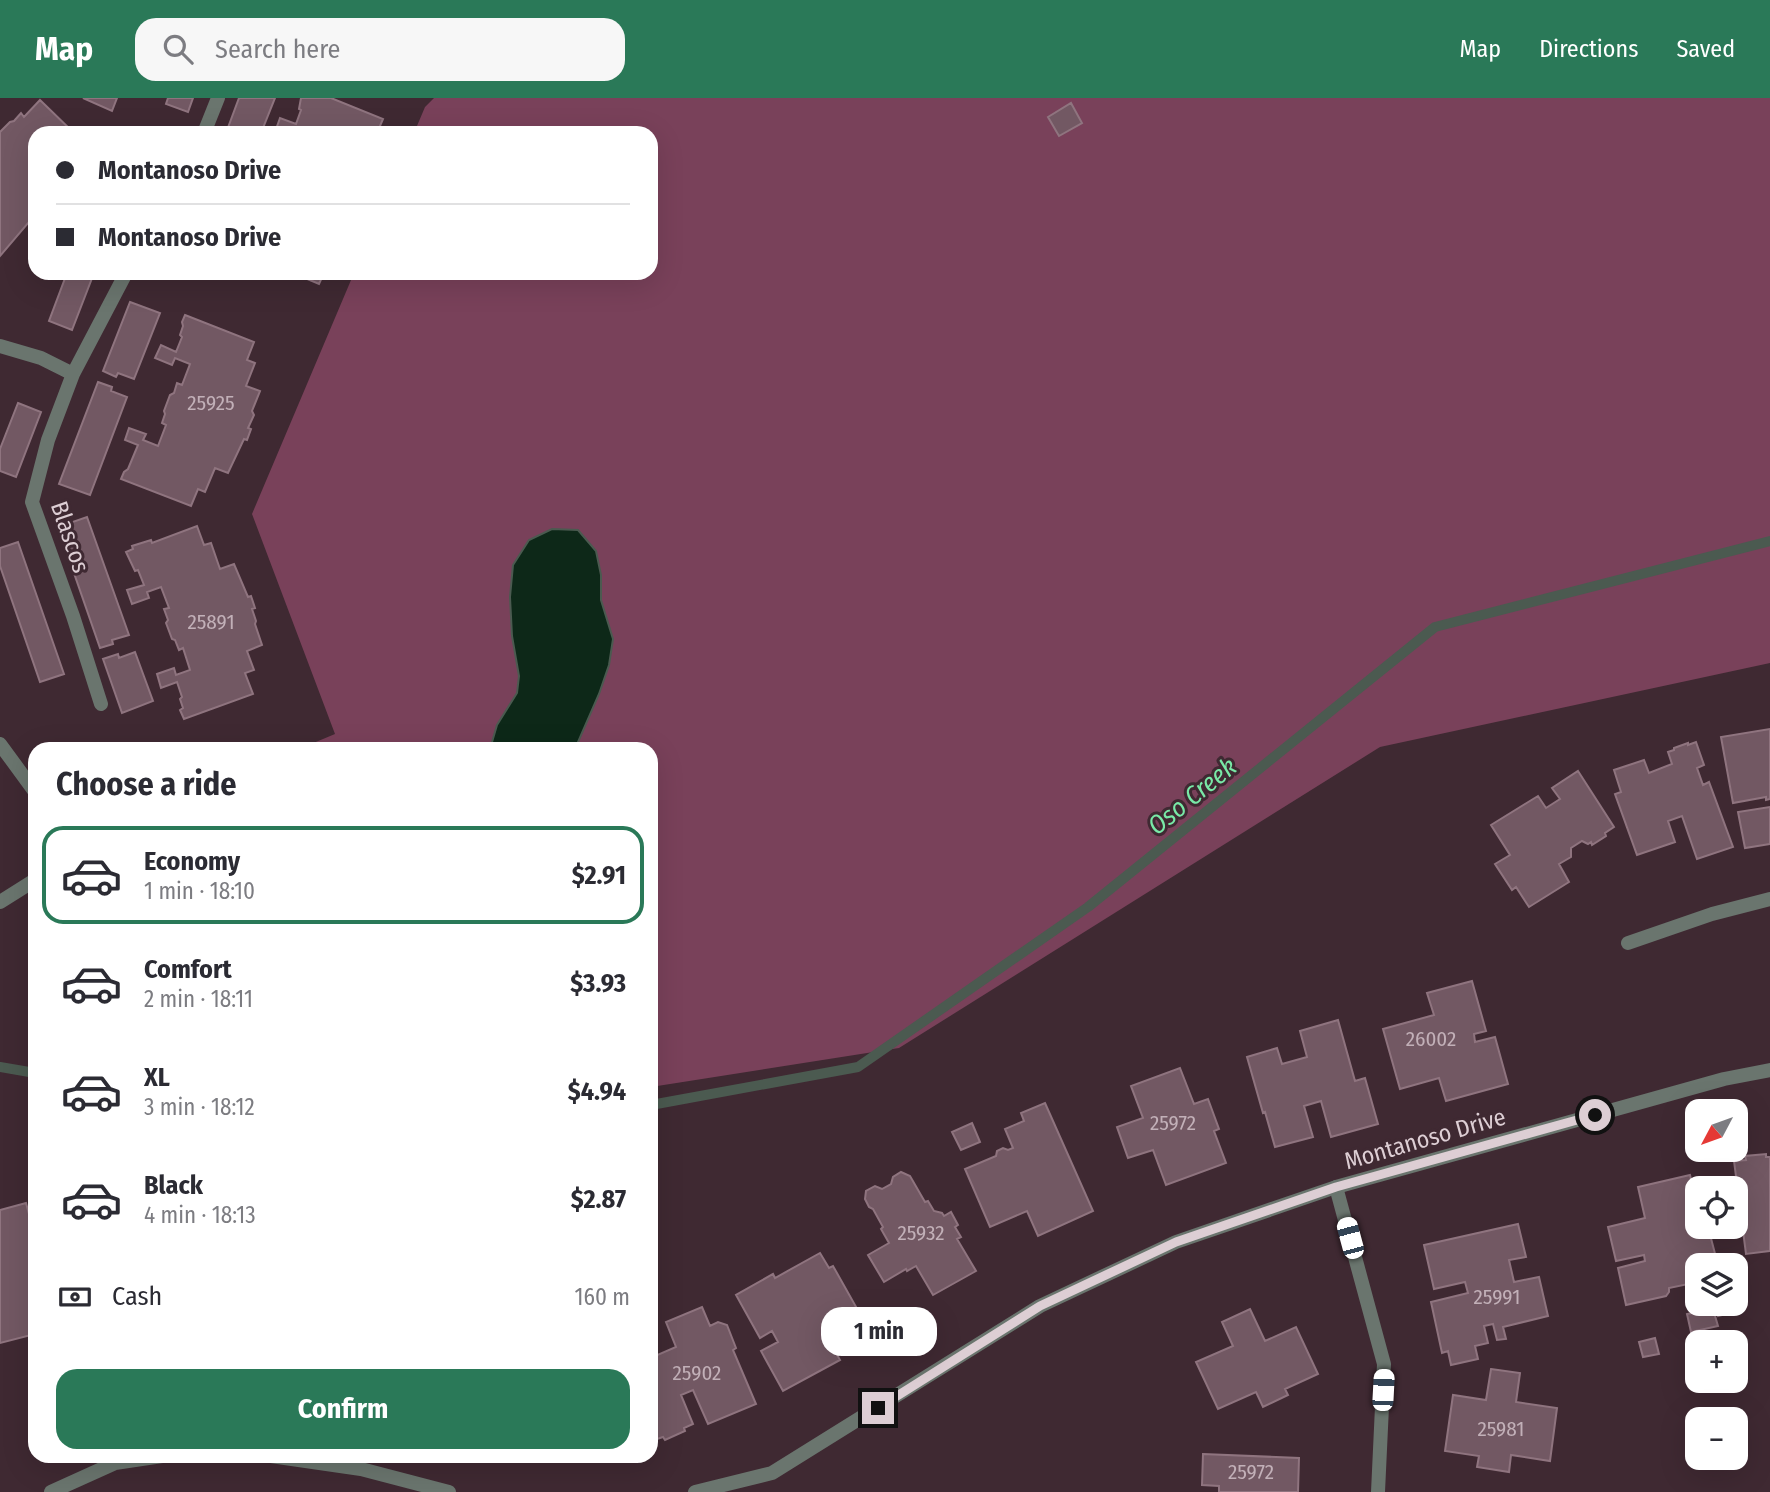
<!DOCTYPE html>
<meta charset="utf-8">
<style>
body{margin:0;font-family:"Fira Sans Condensed",sans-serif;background:#f7f7f7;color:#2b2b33;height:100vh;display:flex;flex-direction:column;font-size:26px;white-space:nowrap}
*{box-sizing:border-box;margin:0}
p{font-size:23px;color:#7c7c81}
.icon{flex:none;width:38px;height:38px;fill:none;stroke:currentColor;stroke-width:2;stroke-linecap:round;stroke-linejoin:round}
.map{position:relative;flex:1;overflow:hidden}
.panel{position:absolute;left:28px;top:644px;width:630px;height:721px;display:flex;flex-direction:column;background:#fff;border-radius:21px;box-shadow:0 7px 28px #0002}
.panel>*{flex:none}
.hud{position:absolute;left:28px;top:28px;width:630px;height:154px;border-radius:21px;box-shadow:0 7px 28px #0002;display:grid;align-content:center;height:154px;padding:0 28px;background:#fff}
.needle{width:46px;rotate:229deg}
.controls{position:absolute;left:1685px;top:1001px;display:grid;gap:14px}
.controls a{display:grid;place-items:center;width:63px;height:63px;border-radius:14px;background:#fff;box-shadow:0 7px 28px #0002;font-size:35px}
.end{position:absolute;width:32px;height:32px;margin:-16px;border:9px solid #ddced4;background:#111;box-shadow:0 0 0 4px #111}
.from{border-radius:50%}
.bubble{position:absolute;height:49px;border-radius:21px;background:#fff;box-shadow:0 7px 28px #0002;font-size:23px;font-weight:700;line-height:49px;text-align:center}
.car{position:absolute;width:21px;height:42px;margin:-21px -10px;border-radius:9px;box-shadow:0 0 5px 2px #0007;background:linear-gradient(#fff 24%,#345 0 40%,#fff 0 76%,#345 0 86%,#fff 0)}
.hud b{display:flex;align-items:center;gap:24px;height:66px;font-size:26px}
.hud b+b{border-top:2px solid #e1e1e2}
.hud i{width:18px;height:18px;background:#2b2b33}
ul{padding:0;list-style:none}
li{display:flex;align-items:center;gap:21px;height:98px;margin:0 14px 10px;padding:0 14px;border:4px solid transparent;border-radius:21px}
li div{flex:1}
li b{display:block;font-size:26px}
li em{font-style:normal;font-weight:700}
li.current{border-color:#2a7958}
li>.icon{width:63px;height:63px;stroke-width:1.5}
h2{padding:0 28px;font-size:32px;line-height:84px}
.pay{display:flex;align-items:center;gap:18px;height:77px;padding:0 28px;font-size:26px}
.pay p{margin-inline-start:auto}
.cta{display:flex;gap:14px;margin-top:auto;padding:14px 28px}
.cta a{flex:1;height:80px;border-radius:21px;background:#2a7958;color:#fff;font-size:28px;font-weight:700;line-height:80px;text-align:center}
header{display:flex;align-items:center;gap:42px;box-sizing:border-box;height:98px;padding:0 35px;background:#2a7958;color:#fff}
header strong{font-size:33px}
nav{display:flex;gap:38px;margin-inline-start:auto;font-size:24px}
.search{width:490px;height:63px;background:#f7f7f7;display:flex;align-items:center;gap:18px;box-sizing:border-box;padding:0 24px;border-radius:21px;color:#7c7c81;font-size:26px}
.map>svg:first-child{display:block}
.green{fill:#79415a}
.water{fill:#0d2818;stroke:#4b5a50;stroke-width:2}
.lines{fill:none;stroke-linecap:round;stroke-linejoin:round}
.stream{stroke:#4b5a50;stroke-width:10}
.building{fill:#725863;stroke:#8f747f;stroke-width:2}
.minor{stroke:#6a756e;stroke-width:14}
.tertiary{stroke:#6a756e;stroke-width:14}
.route{stroke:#ddced4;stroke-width:9}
.labels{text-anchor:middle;stroke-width:6;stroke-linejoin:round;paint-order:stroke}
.number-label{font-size:21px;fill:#c2b0b8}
.street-label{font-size:24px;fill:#ddced4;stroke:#3f2932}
.water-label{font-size:26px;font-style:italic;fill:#79e9a7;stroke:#3f2932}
</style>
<header>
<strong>Map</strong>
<div class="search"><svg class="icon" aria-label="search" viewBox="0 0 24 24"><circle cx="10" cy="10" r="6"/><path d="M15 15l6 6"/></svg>Search here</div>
<nav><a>Map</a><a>Directions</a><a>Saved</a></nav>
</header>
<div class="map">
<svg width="1770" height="1394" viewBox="0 0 1770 1394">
<rect width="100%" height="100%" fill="#3f2932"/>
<path class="green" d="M434,0h1336v565l-390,84 -481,301 -248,39v-338h-352l36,-15 -83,-220 102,-241h297v-140h-237l11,-26z"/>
<path class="water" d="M552,431l26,1 18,21 5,24v25l12,39 -4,26 -10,29 -24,55h-85l7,-24 20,-32 2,-17 -7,-40 -2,-39 3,-32 16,-25z"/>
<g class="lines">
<path class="stream" d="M0,969l35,6
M651,1007l207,-38 230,-160 347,-280 335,-86"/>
</g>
<path class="building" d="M83,0h34l-5,13z
M168,0h25l-5,14 -22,-8z
M239,0h36l-14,35h-35z
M301,0h30l52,21 -6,14h-99l-3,-1 5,-14 16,6 5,-14 -2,-1z
M40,2l34,33h-39v82l-35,41v-124l10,-10 4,-1 7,-8 3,4z
M1071,5l11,20 -23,13 -11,-19z
M67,175h27l-22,57 -23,-9z
M293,175h31l-5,11z
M130,204l30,11 -26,66 -16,-6 -2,4 -13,-6z
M185,217l69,27 -7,18 8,3 -9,23 14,5 -8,20 2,4 -6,13 3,1 -4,11 -3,-1 -16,34 -13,-5 -10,24 -7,-3 -7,17 -70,-27 3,-7 4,-3 10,-24 -13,-5 4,-12 17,6 -3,6 15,6 8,-21 -4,-2 3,-9 -1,-3 6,-16 4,-2 3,-10 5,2 8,-21 -15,-6 -3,7 -17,-7 6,-13 15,7 6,-15 -2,-2 3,-9 -1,-4z
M98,284l14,5 -1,4 16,6 -37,98 -31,-11z
M18,305l23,9 -25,65 -16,-6v-22z
M87,419l42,118 -17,5 1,4 -13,4 -42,-121z
M197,428l7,19 7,-2 9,26 14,-5 14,33 3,-1 4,12 -3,1 4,12 -1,3 7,21 -15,6 7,19 -9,3 8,21 -69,25 -4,-9 3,-2 -3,-9 2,-2 -5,-15 -16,6 -4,-14 17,-6 2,7 14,-5 -7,-22 -4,2 -4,-10 -3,-1 -6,-16 2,-3 -4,-11 5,-1 -8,-21 -14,5 2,6 -17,6 -5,-14 17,-5 -6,-15 -3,1 -9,-19 7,-3 -1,-3 19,-6 1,3z
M18,444l46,132 -24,8 -40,-116v-18z
M135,554l18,49 -31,12 -19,-54 15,-5 1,4z
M1770,631v70l-4,1v-3l-33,6 -12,-66z
M1696,644l8,23 -7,3 6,17 6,-3 24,65 -36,12 -15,-43 -14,5 7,21 -38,13 -22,-61 6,-2 -7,-22 30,-10 5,13 23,-9 -4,-12 6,-2v-2l14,-5v2z
M1578,673l36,56 -9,6 1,3 -14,9 -1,-3 -3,2 -6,-3 -11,7v9l-12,7 10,18 -40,25 -13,-20 -4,3 -17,-26 15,-9 -19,-30 47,-29 8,12 14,-9 -8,-11z
M1770,709v37l-25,4 -7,-36z
M1472,883l14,50 -12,3 1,8 20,-5 13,47 -62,17 -7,-23 -39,11 -17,-60 51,-14 -7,-22z
M1338,922l17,61 10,-3 13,46 -47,13 -10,-36 -17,5 9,31 -38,10 -10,-35 -2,1 -16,-56 30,-9 5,16 25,-7 -7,-26z
M1180,970l14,36 14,-5 11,30 -5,2 12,32 -60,22 -13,-35 -25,8 -11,-31 26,-9 -12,-32z
M1045,1005l48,108 -55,25 -11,-25 -37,16 -25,-58 31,-13 1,-5 6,-3 5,2 5,-2 -8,-19 19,-8 -3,-8z
M972,1025l8,19 -19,8 -9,-18z
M1766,1056v3h4v94l-24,3 -12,-93 12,-1 -1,-4z
M901,1074l9,4 15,26 3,-1 6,10 8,2 2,3 7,-4 7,13 -3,2 6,10 -4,2 19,32 -43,24 -17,-29 -9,5 -1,-2 -22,13 -16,-27 21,-12 -8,-14 2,-2 -10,-18 -4,-2 -4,-8 1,-8 9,-5 7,3 9,-5 2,-7z
M1690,1077l8,32v20h10l10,38h-20v17l-29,6v4l-3,4 -40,9 -8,-37 27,-7 -1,-6 -28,6 -8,-34 37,-9 -7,-31z
M26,1105l9,33v98l-35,9v-133z
M1518,1126l8,33 -17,3 5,22 25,-5 9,39 -45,11 3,12 -9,1 -4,-16 -9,2 4,17 -13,3 3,13 -27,6 -3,-14 -6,2 -11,-51 37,-9 -3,-11 -31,7 -10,-44z
M820,1155l9,15 4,-2 31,55 -35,19 11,20 -57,31 -22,-40 17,-9 -6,-11 -12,7 -24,-43 37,-21 2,4z
M1736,1203l2,10 -20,5 -3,-11 21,-1z
M702,1209l8,19 8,-4 9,3 9,23 -3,2 23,54 -48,20 -15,-34 -12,5 12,29 -9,4 1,3 -20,9 -2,-3 -9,3 -3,-6v-83l2,6 23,-10 -10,-25z
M1250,1211l15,32 31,-14 22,47 -33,15 3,6 -25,12 -7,-15 -38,17 -22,-47 37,-16 -11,-24z
M1713,1211l5,17 -27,6 -4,-18z
M1655,1240l4,16 -16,3 -4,-15z
M1491,1271l29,4 -4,29 41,6 -7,53 -39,-6 -2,17 -32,-5 2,-11 -34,-5 8,-56 33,5z
M1203,1356l96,4 -1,34h-79v-6l-17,-1z"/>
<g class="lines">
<path class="minor" d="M204,35l14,-35
M0,248l41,12 32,16
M101,606l-28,-88 -41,-114 16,-62 25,-66 53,-101
M0,646l35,48
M0,804l35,-22
M1628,845l84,-29 58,-15
M1336,1089l48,177 -6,128"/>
<path class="tertiary" d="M271,1358l90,13 88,23
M51,1394l64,-29 47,-7
M695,1394l77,-19 268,-167 136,-64 160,-55 388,-108 46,-9"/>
</g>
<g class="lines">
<path class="route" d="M878,1310l162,-102 136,-64 160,-55 259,-72"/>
</g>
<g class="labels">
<g class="number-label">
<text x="211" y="312">25925</text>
<text x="211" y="531">25891</text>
<text x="1431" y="948">26002</text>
<text x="1173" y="1032">25972</text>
<text x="921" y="1142">25932</text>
<text x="1497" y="1206">25991</text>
<text x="697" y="1282">25902</text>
<text x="1501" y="1338">25981</text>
<text x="1251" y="1381">25972</text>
</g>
<g class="street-label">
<text transform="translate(70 439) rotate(71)" y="8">Blascos</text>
<text transform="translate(1425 1041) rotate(-16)" y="8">Montanoso Drive</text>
</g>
<g class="water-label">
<text transform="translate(1192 698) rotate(-39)" y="9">Oso Creek</text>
</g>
</g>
</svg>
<div class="controls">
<a><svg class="needle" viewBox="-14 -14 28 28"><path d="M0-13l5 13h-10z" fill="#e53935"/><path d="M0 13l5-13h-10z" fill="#7c7c81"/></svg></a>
<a><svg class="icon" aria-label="locate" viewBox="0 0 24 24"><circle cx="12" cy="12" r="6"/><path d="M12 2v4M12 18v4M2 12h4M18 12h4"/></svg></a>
<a><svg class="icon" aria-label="layers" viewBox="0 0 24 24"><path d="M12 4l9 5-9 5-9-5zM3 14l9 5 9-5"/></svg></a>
<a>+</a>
<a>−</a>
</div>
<i class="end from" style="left:1595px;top:1017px"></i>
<i class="end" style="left:878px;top:1310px"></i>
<div class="bubble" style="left:821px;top:1209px;width:116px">1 min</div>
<i class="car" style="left:1350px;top:1140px;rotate:345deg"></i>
<i class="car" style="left:1383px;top:1292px;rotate:3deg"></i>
<div class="hud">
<b><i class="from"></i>Montanoso Drive</b>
<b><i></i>Montanoso Drive</b>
</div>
<section class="panel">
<h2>Choose a ride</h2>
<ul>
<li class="current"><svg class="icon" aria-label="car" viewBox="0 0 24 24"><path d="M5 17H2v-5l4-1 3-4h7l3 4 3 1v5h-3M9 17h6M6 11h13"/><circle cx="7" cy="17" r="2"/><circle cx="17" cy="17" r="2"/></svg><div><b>Economy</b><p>1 min · 18:10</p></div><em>$2.91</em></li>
<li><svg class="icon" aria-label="car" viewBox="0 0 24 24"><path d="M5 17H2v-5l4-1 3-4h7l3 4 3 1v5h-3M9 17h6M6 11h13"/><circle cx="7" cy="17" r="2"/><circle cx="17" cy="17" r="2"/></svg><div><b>Comfort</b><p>2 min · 18:11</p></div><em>$3.93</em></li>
<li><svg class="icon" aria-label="car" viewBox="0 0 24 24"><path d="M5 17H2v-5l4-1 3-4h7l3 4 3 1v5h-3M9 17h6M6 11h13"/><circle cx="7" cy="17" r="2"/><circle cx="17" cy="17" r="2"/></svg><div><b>XL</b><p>3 min · 18:12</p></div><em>$4.94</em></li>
<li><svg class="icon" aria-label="car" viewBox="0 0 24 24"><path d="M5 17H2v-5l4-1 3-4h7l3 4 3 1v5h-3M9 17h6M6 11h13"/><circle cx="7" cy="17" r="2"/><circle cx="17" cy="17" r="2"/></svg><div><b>Black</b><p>4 min · 18:13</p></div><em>$2.87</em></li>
</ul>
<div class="pay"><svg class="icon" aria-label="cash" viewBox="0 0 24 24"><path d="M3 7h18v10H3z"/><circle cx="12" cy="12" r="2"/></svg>Cash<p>160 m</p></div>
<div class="cta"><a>Confirm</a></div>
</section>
</div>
